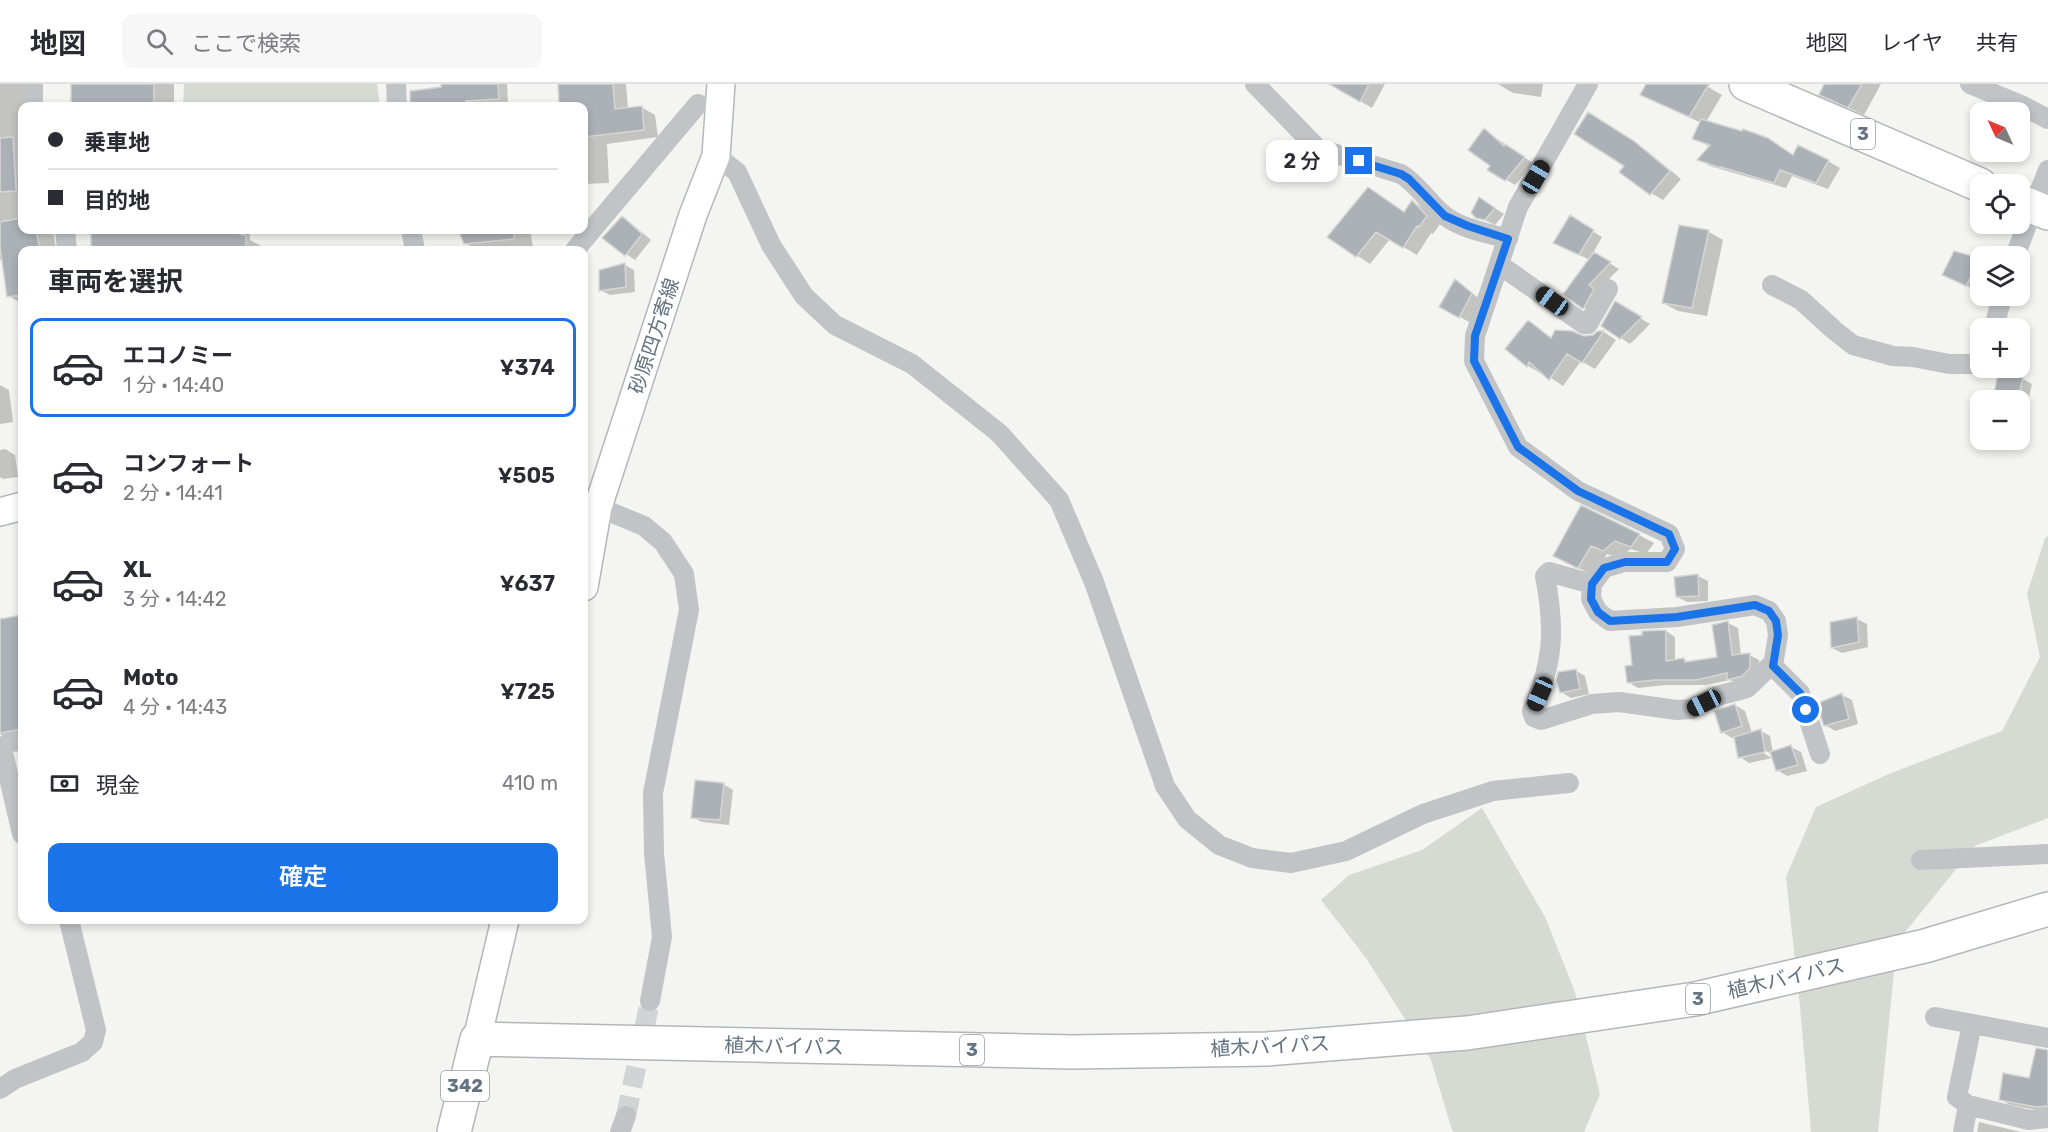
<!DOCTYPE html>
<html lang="ja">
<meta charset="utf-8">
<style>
body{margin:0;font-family:Rubik,"Noto Sans JP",sans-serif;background:#f7f7f7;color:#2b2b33;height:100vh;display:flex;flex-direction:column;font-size:22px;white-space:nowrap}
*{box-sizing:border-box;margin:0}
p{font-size:20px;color:#7c7c81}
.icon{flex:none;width:33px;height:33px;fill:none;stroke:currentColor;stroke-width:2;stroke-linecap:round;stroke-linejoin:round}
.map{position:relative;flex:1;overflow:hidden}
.side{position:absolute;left:18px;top:162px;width:570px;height:678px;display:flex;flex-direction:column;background:#fff;border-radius:12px;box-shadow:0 3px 9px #0003}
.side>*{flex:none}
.top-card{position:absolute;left:18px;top:18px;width:570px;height:132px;border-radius:12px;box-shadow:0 3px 9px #0003;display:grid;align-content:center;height:132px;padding:0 30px;background:#fff}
.needle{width:39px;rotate:314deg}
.buttons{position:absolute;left:1970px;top:18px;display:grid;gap:12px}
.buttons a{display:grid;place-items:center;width:60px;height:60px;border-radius:12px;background:#fff;box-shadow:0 3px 9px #0003;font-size:30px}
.end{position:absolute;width:27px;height:27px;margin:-14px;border:8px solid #1a73e8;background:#fff;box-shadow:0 0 0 3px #fff}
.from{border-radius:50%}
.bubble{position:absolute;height:42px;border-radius:12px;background:#fff;box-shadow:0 3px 9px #0003;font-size:20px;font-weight:600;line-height:42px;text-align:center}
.car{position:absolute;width:18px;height:36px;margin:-18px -9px;border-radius:8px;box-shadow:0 0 4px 2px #0007;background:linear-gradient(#222 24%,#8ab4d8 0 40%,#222 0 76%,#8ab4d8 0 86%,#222 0)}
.top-card b{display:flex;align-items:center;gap:21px;height:57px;font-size:22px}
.top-card b+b{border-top:2px solid #e1e1e2}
.top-card i{width:15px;height:15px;background:#2b2b33}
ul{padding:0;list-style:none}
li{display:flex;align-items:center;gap:18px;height:99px;margin:0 12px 9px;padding:0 18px;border:3px solid transparent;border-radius:12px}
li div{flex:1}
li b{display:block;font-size:22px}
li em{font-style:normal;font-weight:600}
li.selected{border-color:#1a73e8}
li>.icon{width:54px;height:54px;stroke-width:1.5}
h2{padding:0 30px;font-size:27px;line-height:72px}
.pay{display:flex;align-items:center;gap:15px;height:66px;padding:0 30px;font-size:22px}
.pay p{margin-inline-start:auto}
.primary-button{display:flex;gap:12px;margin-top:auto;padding:12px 30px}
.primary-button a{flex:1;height:69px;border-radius:12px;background:#1a73e8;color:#fff;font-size:24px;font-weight:600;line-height:69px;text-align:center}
header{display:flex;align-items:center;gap:36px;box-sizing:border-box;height:84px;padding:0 30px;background:#fff;border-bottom:2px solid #e1e1e2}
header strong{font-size:28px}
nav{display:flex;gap:33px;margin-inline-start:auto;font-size:21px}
.search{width:420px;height:54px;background:#f7f7f7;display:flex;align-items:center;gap:15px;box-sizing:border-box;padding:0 21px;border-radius:12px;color:#7c7c81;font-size:22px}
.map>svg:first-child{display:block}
.green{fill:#d5dbd2}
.shadow{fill:#0003}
.building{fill:#abb1b6;stroke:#d6d6d4;stroke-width:1.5}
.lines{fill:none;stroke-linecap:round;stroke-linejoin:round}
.street-tunnel{stroke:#d0d4d5;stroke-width:20;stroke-dasharray:20 10;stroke-linecap:butt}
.secondary-casing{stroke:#b2b7bb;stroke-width:30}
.highway-casing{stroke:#b3b6b9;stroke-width:36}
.street{stroke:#c0c4c7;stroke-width:20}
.secondary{stroke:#fff;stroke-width:27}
.highway{stroke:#fff;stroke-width:33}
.route{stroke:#1a73e8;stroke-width:8}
.labels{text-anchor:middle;stroke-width:6;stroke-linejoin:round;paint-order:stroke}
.shield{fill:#fff;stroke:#929da7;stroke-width:1.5}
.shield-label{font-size:18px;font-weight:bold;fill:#647381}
.street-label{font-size:20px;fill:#647381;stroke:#fff}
</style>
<header>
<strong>地図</strong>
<div class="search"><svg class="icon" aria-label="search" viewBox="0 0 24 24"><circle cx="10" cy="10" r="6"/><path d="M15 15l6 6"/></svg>ここで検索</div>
<nav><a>地図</a><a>レイヤ</a><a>共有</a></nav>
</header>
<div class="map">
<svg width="2048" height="1048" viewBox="0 0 2048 1048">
<rect width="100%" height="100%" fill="#f4f5f1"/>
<path class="green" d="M184,0h193l3,22h-197z
M2048,452v282l-73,28 -78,96 -19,190h-67l-11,-125 -14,-130 30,-70 75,-34 111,-42 38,-74 -13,-63 18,-56z
M1482,724l63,109 30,75 25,102 -16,38h-130l-2,-2 -21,-70 -65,-102 -45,-58 28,-25 73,-25z"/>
<path class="shadow" d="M0,0h27v22h-5v124h31l3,19 3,1h-37v54l-13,-8 -5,-37 -4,1z
M72,0h102v22h-102z
M442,0h65l1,20 -33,2h-64v-14l32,-3z
M559,0h67l2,25 13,-2 14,8 3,22 -51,7 2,39 -25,1v-78h-23z
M1331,0h54l-13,24z
M1498,0h45l-2,13 -28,-4z
M1648,0h52l8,3 14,8 -16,27 88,34 34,5 12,7 -12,21 -36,-13 -6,12 -76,-22 -11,-7 11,-12 -16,-9 7,-15 -59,-29z
M1826,0h55l-17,31 -43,-20z
M1601,37l45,29 35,29 -18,21 -12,-7 -25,-28z
M1484,46l49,33 -18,22 -25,-15 2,-4z
M1413,118l13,7 14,15 -7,10 -2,-1 -14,22 -27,-16 -20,25 -41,-27 76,-24z
M1489,120l15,10 -9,11 -18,-9z
M1570,133l32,20 -9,16 26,16 -22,22 -4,22 -9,-6 6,-47 -26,-12z
M623,134l9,6 19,16 -16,20 -9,-6z
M1680,143l29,5 14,8 -16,76 -29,-5 -15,-8z
M93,146h157v10l15,8v2h-164l-9,-5z
M461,146h69l3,17 -54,3 -14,-7z
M1955,168l25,8v22l-4,8 -23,-10z
M625,181l9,5 1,22 -25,3 -10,-5z
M1456,197l25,19 -12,22 -28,-16z
M1615,219l35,21 -20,20 -9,-6z
M1528,238l24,16h32l20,-6 12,8 -21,29 -14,-8 -18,25 -22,-15 -1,2 -12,-7 -21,-17z
M1999,291l24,4 9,5 -5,22 -8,-1v-5h-20l-4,-2z
M0,301l9,5 4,32 -13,2z
M5,365l10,6 3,22 -15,2 -3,-2v-27z
M1581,423l58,28 15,8 -8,11 -15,-5 -12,9 -12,-4 -14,21 -23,-11z
M1698,492l10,5v20l-21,1 -10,-5z
M22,532v127l-5,1 -17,-10v-113z
M1857,535l10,5 1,23 -26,6 -10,-5 -1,-25z
M1728,539l10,5 3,28 8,-1 10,5 1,14 -22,10 -8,-4 -24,5h-41l-27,3 -10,-6 5,-16 33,-35 9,6v24l9,-2 6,4 29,-5z
M1575,586l10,6 4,18 -18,4 -10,-6z
M1842,611l10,5 6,24 -23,7 -10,-6z
M1735,621l10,6 7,22 9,-2 9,5 3,17 18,-6 10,5 6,19 -20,5 -10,-6 -4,-15 -14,-8 -1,3 14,8 -23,5 -9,-6 -4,-21 -4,2 -10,-6z
M723,700l10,6 -4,35 -27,-3 -10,-5z
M2048,966v62l-38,-7 -10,-6 31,-19z
M1979,1038l42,10h-44z"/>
<path class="building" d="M71,0h83v22h-83z
M441,0h57l1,15 -33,2 1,5h-57v-15l31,-4z
M558,0h55l2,25 27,-3 2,24 -60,7v-31h-25z
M1329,0h40l-9,18z
M1646,0h63l-20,33 -49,-22z
M1824,0h38l-14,24 -29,-13z
M1588,28l46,29 36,30 -20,24 -31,-23 5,-6 -50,-32z
M1701,35l41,12 1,-2 25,9 25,17 5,-10 31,15 -13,23 -36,-13 -6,13 -53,-16v1l-24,-8 13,-15 -18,-6z
M1484,44l20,18 1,-2 20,13 -20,24 -18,-11 3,-4 -22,-16z
M13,53l3,54 -16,1v-54z
M1368,103l36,25 8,-12 15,16 -8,11 -2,-1 -14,22 -27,-16 -20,25 -29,-20z
M1479,113l16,11 -10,12 -9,-2 -5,-5z
M1570,131l24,15 -15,25 -26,-12z
M622,132l20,18 -17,22 -23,-18z
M22,134v12h14l4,20h-18v45l-15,2 -7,-50v-25z
M1679,141l30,5 -17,78 -30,-5z
M91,146h137l18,6v14h-131l-24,-4z
M458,146h56v9l-50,5z
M1954,167l26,7 -14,28 -24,-11z
M1594,168l17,10 -22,23 5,4 -11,20 -20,-15z
M625,179l1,24 -27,4v-21z
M1455,195l17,14 -13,25 -20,-11z
M1615,217l27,16 -22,22 -19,-13z
M1528,236l23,18 4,-8 17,1 12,5 9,-1 5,-4h6l-22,32 -15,-9 -18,26 -20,-18 -2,5 -22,-18z
M1998,289l25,4 -5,23 -25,-1z
M1581,421l59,29 -9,13 -16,-6 -12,10 -12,-5 -13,22 -3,-1 -22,-11z
M1698,490l1,22 -23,1 -2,-20z
M22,531v114l-22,4v-114z
M1857,533l2,25 -28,6 -1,-26z
M1728,537l4,34 18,-2v15l-8,8 -15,4v-7l-31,7h-41l-28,3 -2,-17 7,-1 -3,-29 13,-1v-4l24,-1v31l18,-3 1,4 32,-5 -5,-32z
M1576,585l4,20 -20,4 -4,-13 2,-8z
M1842,609l7,26 -25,7 -8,-22z
M1735,620l7,22 -21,7 -7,-22z
M1761,645l4,23 -27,6 -4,-21z
M1791,661l7,20 -22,6 -6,-19z
M695,696l29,3 -4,37 -29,-2z
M2036,964l12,2v56l-11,1 -38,-7 4,-27 26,5z"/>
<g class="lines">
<path class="street-tunnel" d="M626,1032l24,-115"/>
<defs>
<path id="secondary" d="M0,428l22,-6
M584,503l14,-80 95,-292 23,-59 5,-72
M477,955l28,-119"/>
<path id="highway" d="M1746,0l234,101
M2019,117l29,12
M454,1048l23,-93 595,13 195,-3 200,-16 228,-34 230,-53 123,-37"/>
</defs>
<use href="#secondary" class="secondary-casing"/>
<use href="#highway" class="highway-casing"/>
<path class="street" d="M33,0v22
M396,0l1,22
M1255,0l62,64 84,26c18,11 29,31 44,42 17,13 43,17 63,23
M1588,0l-70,123 -43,129 -1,25 44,86 60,44 91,43 6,15 -8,13h-42l-21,6 -12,16 -1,15 7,13 12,9 67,-4 78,-12 14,6 7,10 2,14 -5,31 27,27 20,61
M1970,0l51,21 27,14
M716,72l21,16 34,73 33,51 31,29 77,39 87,69 60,67 35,82 71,204 22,33 32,26 33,13 39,5 55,-12 77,-37 70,-23 76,-8
M65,146l2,20
M411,146l4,20
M575,166l123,-146
M2015,172l33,-86
M1500,181l84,59h4l20,-35
M1772,201l29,15 33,30 19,15 40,11 20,1 36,7h31
M1994,244l8,-32
M598,423l46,19 19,16 21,32 5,36 -36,183 1,60 8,84 -12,64
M1592,500l-43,-12 -4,4c10,52 9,86 -13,135l2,6 7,3 51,-16 27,-2 58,8 14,-1 26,-13 30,-8 22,-21 4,-1
M22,657l-12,1 -8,6 20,86
M1921,776l127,-6
M1935,933l113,21
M1972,940l-15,73 11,8 61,15 19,-2
M0,1005l15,-10 67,-27 11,-10 3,-12 -27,-110
M620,1048l6,-16
M1963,1048l5,-27"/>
<use href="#secondary" class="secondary"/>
<use href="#highway" class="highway"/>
</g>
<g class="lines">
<path class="route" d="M1359,77l42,13 8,5 36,37 23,10 40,13 -33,97 -1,25 44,86 60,44 91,43 6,15 -8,13h-42l-21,6 -12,16 -1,15 7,13 12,9 67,-4 78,-12 14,6 7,10 2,14 -5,31 27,27 6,17"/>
</g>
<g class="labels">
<g class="shield">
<rect x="1851" y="35" width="24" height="30" rx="4.5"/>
<rect x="1686" y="900" width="24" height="30" rx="4.5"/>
<rect x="960" y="951" width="24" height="30" rx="4.5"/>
<rect x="441" y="987" width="48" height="30" rx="4.5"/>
</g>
<g class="shield-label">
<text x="1863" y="56">3</text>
<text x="1698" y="921">3</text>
<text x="972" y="972">3</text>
<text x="465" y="1008">342</text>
</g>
<g class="street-label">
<text transform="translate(654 252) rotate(-72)" y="7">砂原四方寄線</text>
<text transform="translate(1786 894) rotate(-13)" y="7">植木バイパス</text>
<text transform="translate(784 962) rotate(1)" y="7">植木バイパス</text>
<text transform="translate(1270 962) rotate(-3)" y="7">植木バイパス</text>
</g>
</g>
</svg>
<div class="buttons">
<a><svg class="needle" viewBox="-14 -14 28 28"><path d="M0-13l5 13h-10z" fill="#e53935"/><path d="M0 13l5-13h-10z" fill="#7c7c81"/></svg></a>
<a><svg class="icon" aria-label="locate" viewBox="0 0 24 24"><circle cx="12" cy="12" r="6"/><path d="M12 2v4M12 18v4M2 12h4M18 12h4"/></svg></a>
<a><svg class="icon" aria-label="layers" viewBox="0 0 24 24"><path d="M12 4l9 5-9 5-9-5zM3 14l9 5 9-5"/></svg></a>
<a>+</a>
<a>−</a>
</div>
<i class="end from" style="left:1806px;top:626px"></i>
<i class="end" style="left:1359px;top:77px"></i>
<div class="bubble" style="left:1266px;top:56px;width:72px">2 分</div>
<i class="car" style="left:1536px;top:93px;rotate:30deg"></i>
<i class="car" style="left:1552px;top:217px;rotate:306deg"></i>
<i class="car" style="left:1540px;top:610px;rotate:204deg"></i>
<i class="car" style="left:1704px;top:619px;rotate:243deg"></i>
<div class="top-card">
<b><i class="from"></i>乗車地</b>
<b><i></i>目的地</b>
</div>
<section class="side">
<h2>車両を選択</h2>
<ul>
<li class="selected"><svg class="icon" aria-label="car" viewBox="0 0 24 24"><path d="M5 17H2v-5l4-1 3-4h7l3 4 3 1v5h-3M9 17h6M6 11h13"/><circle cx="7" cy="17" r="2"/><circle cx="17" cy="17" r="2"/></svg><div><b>エコノミー</b><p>1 分 · 14:40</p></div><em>¥374</em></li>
<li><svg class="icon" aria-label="car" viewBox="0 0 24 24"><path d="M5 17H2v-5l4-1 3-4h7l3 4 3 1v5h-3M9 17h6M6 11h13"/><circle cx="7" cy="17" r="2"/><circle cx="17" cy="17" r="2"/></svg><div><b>コンフォート</b><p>2 分 · 14:41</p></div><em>¥505</em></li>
<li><svg class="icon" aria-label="car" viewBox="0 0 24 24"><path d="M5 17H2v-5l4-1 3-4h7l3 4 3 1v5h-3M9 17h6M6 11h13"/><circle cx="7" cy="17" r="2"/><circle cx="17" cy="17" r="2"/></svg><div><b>XL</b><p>3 分 · 14:42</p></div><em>¥637</em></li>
<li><svg class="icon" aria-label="car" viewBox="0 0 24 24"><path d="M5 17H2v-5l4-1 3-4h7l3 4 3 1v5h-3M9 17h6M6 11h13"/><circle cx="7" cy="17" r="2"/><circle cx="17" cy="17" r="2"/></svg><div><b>Moto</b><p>4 分 · 14:43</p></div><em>¥725</em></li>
</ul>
<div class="pay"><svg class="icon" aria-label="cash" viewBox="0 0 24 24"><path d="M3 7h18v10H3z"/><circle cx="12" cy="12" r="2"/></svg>現金<p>410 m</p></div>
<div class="primary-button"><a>確定</a></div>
</section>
</div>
